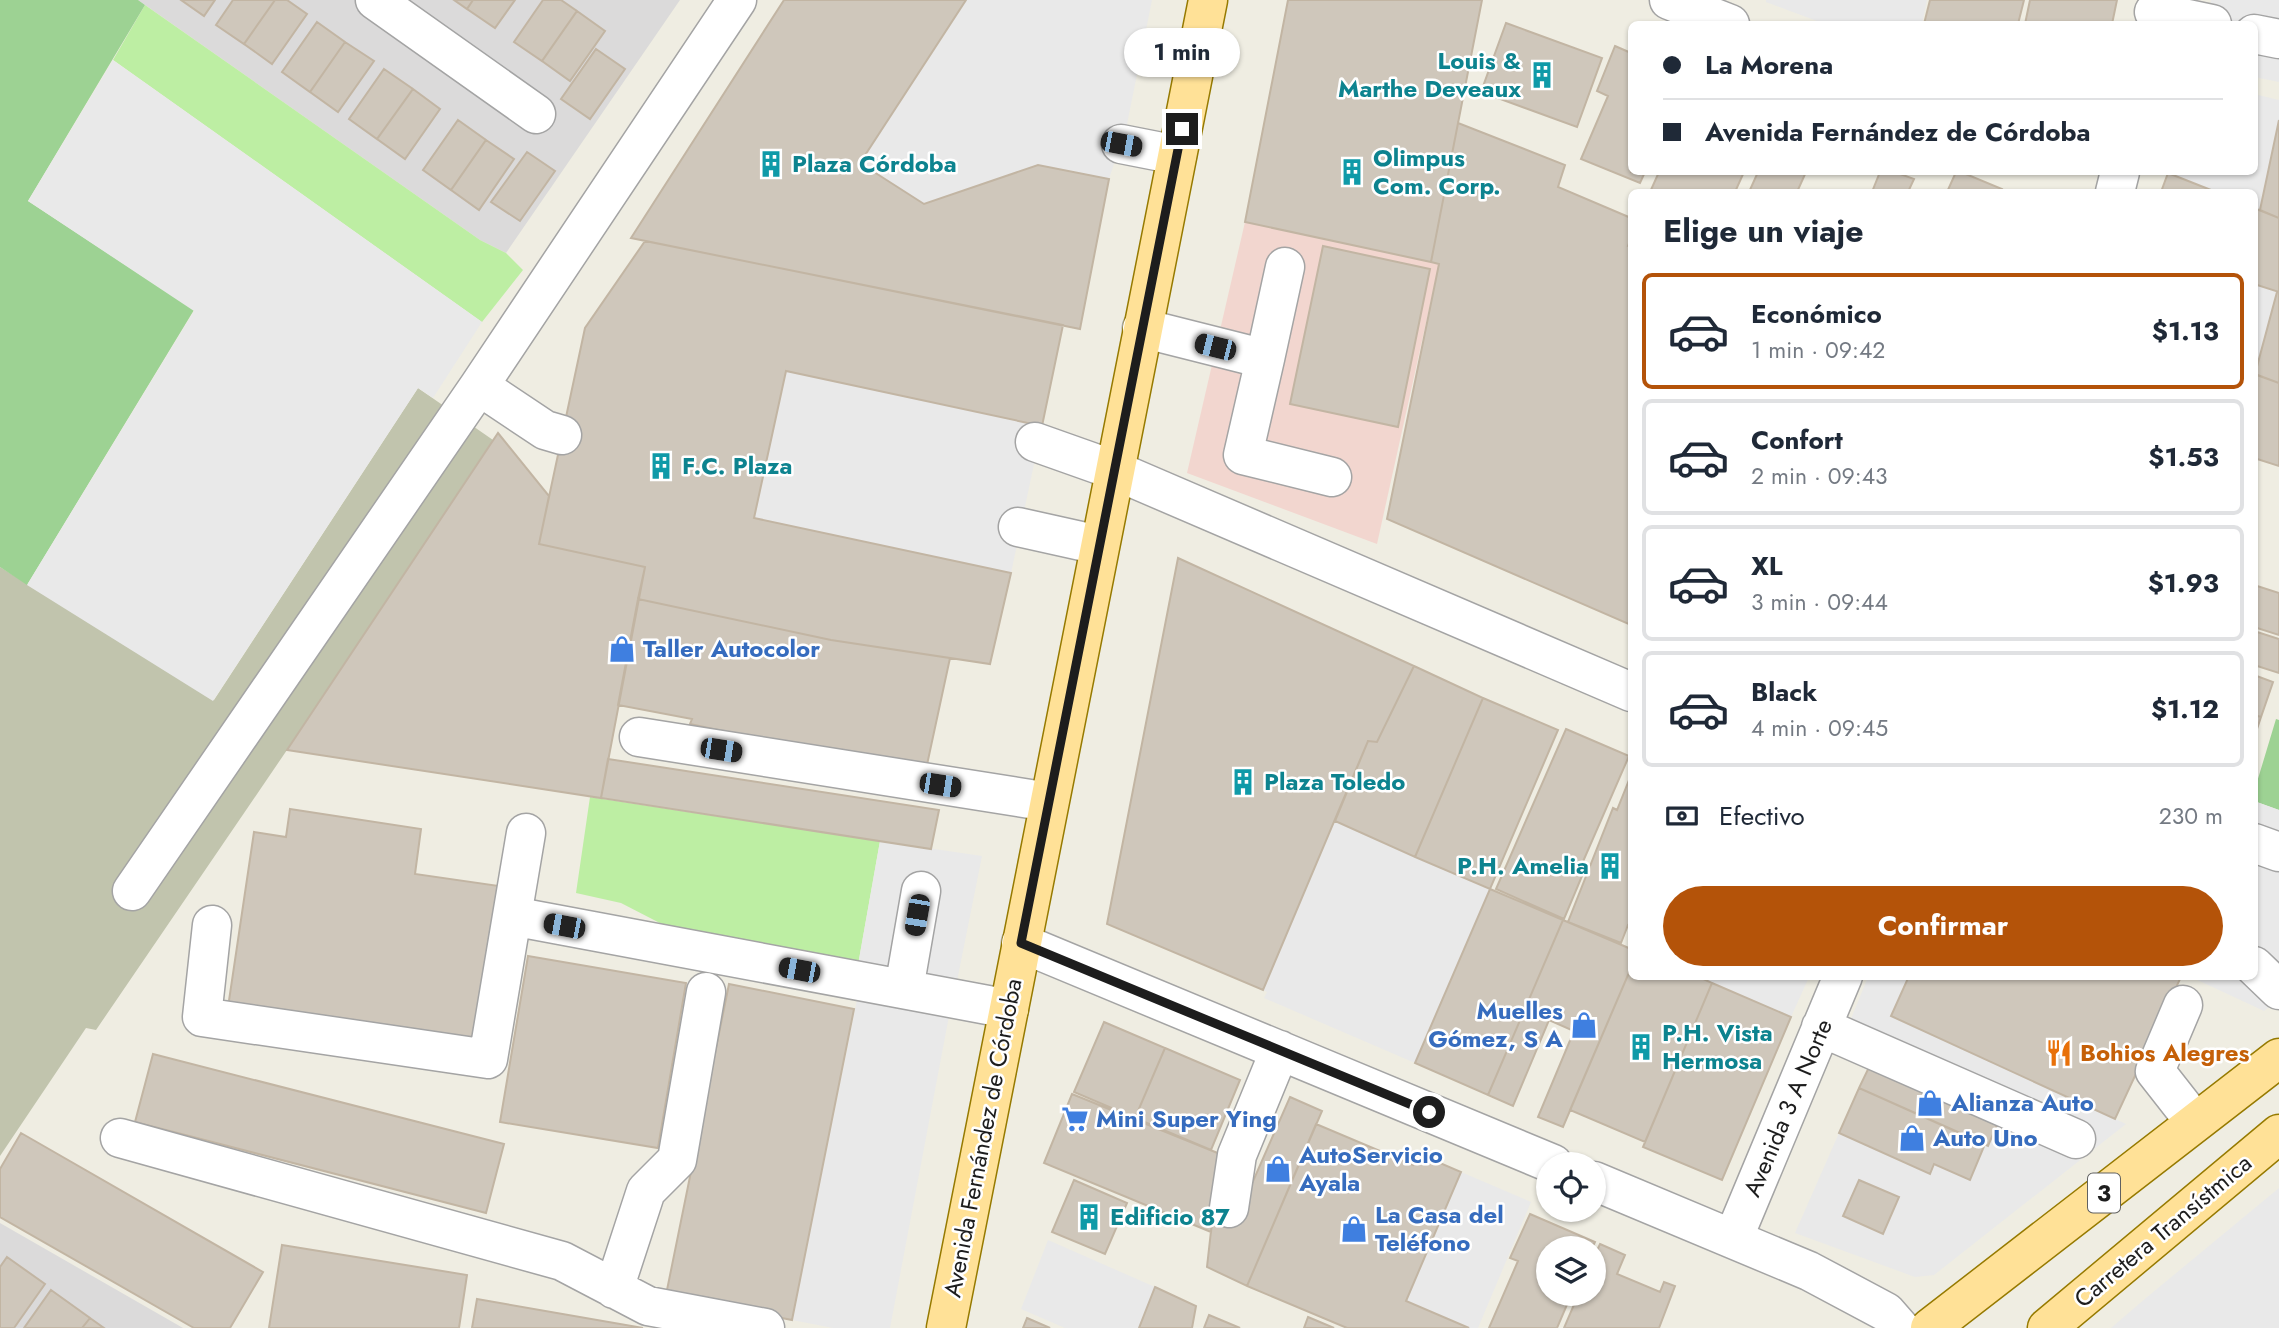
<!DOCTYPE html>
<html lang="es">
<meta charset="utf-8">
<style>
body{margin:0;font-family:Jost,sans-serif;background:#f6f6f7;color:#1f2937;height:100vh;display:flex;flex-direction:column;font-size:26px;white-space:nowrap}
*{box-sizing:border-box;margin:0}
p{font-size:23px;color:#747a83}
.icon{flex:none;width:38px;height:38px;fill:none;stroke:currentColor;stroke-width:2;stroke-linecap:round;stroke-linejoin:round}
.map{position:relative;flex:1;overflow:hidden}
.details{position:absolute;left:1628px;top:189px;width:630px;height:791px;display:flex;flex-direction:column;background:#fff;border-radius:10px;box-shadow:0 2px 5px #0004}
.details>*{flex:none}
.banner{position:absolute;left:1628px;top:21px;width:630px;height:154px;border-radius:10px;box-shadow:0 2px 5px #0004;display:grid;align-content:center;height:154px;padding:0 35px;background:#fff}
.fabs{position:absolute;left:1536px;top:1152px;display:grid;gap:14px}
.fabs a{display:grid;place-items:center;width:70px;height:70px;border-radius:50%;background:#fff;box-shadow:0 2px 5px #0004;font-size:35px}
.end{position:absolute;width:32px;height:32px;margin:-16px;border:9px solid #1d1d1d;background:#fff;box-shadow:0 0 0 4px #fff}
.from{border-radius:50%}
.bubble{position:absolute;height:49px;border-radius:24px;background:#fff;box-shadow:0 2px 5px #0004;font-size:23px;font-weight:700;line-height:49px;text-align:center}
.car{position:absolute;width:21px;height:42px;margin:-21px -10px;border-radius:9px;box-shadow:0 0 5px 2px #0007;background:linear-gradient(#222 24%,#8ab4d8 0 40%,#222 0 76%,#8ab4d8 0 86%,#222 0)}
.banner b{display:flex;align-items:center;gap:24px;height:66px;font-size:26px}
.banner b+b{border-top:2px solid #e0e1e3}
.banner i{width:18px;height:18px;background:#1f2937}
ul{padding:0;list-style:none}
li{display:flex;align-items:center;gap:21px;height:116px;margin:0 14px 10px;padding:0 21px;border:4px solid #e0e1e3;border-radius:10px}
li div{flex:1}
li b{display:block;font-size:26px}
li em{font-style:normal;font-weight:700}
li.active{border-color:#b45309}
li>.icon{width:63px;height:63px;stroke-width:1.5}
h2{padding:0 35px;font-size:32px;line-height:84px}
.pay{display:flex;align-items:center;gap:18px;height:77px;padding:0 35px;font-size:26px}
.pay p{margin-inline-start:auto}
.button{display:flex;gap:14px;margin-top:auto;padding:14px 35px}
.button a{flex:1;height:80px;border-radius:42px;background:#b45309;color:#fff;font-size:28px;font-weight:700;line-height:80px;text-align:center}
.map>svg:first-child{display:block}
.residential{fill:#dbdada}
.commercial{fill:#f2d6cf}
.construction{fill:#c1c4ad}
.grass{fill:#bdeea3}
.forest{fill:#9dd293}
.parking{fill:#e9e9e9}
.building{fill:#cfc7bb;stroke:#c2b5a3;stroke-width:2}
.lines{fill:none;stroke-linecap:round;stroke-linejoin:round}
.minor-casing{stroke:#a4a4a4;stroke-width:41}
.major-casing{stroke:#967a00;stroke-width:41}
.minor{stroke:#fff;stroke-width:38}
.major{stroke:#ffe197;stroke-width:38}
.route{stroke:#1d1d1d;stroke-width:9}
.labels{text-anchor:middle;stroke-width:5;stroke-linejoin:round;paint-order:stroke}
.shield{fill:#fff;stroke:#616161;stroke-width:2}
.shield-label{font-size:23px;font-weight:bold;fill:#1d1d1d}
.culture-label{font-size:24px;font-weight:bold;fill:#0d838f;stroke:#fff;text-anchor:start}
.shop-label{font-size:24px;font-weight:bold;fill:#366cbe;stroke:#fff;text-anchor:start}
.food-label{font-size:24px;font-weight:bold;fill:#c56008;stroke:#fff;text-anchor:start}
.street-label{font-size:24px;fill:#1d1d1d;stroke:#fff}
</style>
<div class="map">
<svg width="2279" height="1328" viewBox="0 0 2279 1328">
<rect width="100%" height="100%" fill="#efede2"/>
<path class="residential" d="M138,0h542l-174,253 -26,-13z
M0,1223l183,105h-183z"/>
<path class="commercial" d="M1245,222l194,42 -62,280 -190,-71z"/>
<path class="construction" d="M418,388l75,52 -206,310 -191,280 -10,-2 -86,128v-589l214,133z"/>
<path class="grass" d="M145,5l335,235 26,13 17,17 -41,52 -369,-262z
M590,797l290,44 -22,124 -173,-29 -64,-33 -45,-10z"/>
<path class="forest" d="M0,0h138l7,5 -117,196 166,109 -167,275 -27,-18z
M2276,719l3,1v90l-25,-9v-9z"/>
<path class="parking" d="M966,0h186l-25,124 -18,55 -71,-14 -114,39 -64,-41z
M1766,0h161l-5,24h-97l-59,-22z
M2211,0h68v82l-25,-5v-53h-48z
M113,60l369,262 -49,76 -15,-10 -205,313 -186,-116 167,-274 -166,-110z
M2254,94l25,6v20l-19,90 -6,-2v-16h-38l-48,-19 86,-1z
M2254,284l23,8 -22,82h-1z
M786,371l256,55 -31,147 -257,-55z
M2254,801l25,9v189l-15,12 -73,-34 63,-1z
M1335,821l155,68 -75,174 -151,-65 3,-6 -4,-2z
M880,841l102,15 -25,125 -99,-16z
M1697,977h112l-18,40z
M1868,977h41l-17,39 234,108 -192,151 -19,2 -120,-44 44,-100 91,40 4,-9 35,16 16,-36 3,1 12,-26 -152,-93z
M857,1000l92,16 -59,312h-57l-41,-8z
M1461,1172l70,30 -53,126h-9l-63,-27z
M2279,1188v140h-168l35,-30z
M1048,1240l107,47 -16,41h-74l-44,-19z"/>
<path class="building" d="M181,0h34l-11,16z
M233,0h42l-31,44 -28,-19z
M275,0h12l20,14 -35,50 -28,-20z
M454,0h19l-6,9z
M473,0h42l-20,28 -28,-19z
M543,0h18l16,11 -35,50 -28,-19z
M784,0h182l-106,163 64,41 114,-39 71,14 -29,150 -449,-91z
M1288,0h194l-51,262 -186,-40z
M1930,0h94l-6,24h-94z
M2030,0h87l-5,24h-87z
M577,11l28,20 -35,50 -28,-20z
M317,22l28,20 -35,50 -28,-20z
M1506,23l96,35 -25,69 -96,-35z
M345,42l29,19 -36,51 -28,-20z
M1615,46l16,7v119h14l-5,11 -59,-24 27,-63 -11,-5z
M596,49l29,20 -35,50 -29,-20z
M384,69l29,20 -36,50 -28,-20z
M413,89l27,20 -35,50 -28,-20z
M458,120l28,20 -35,50 -28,-20z
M2279,120v98l-19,-8z
M1458,123l107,42 -7,22 73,31v20l-3,8 3,1v378l-244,-106 52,-255 -8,-2z
M486,140l28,19 -35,51 -28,-20z
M527,152l28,19 -35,50 -29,-19z
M1659,172h85l-9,20h-85z
M1758,172h48l-9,20h2h-50z
M1880,172h15l19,7 -6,13h-36z
M1956,172h5l41,17 -1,3h-54z
M2168,173l48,19h-55z
M2254,208l25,10v74l-25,-8z
M645,241l418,84 -21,101 -256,-55 -32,147 257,55 -21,91 -159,-24 -193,-41 7,-32 -106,-23 46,-216z
M1323,246l107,23 -32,158 -108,-23z
M2277,292h2v91l-24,-9z
M2254,374l25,9v83l-25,-8z
M498,433l51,63 -10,48 106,23 -44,231 -314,-48z
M1178,558l236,108 -37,76 -9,-1 -105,249 -156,-66z
M2254,585l25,8v42l-25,-8z
M638,599l193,41 119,18 -25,116 -235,-50 2,-5 -74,-14z
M2254,631l25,8v34l-25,-8z
M1414,666l69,32 -68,159 -80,-36 33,-80 9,1z
M2254,675l19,7 -12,35 -7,-2z
M1483,698l75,32 -68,159 -75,-32z
M2254,715l7,2 -7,21z
M1566,729l63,27 -51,117 4,3 -18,43 -68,-30z
M608,759l331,51 -8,39 -330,-51z
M1631,775v151l-3,-1 -7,18 -53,-21 45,-114 4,2z
M290,809l131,20 -6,45 84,12 -23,156 -249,-28 27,-182 32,5z
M1490,889l73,31 -75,175 -73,-32z
M1563,920l68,29v19l-68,159 -25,-10 36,-86 -25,-11 -36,86 -25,-11z
M528,956l158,27 -28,165 -158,-26z
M1631,968v8h66l15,7 -67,159 -75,-32z
M1909,976h265l6,3 -65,140 -224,-103z
M1712,983l79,34 -69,163 -79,-33z
M729,984l125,25 -62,311 -126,-25z
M1104,1022l61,26 -30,70 -61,-26z
M1165,1048l75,32 -29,70 -76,-32z
M153,1054l351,90 -18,69 -351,-91z
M1872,1061l128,57 -12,28 -129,-58z
M1859,1088l126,56 -15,36 -36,-16 -4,10 -91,-41z
M1072,1094l148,60 -9,78 -167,-69z
M1290,1097l32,14 -75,175 -40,-19 6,-54 23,7z
M1316,1124l97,41 4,-12 44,19 -55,129 63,27h-122l-100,-42z
M21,1133l242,139 -33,56h-36l-194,-111v-48z
M1074,1180l53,23 -22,51 -53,-22z
M1859,1180l40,17 -16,37 -40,-18z
M1530,1214l65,28 -3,6h-43v45h23l-15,35h-68l29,-67 -8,-3z
M1600,1244l25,11 -8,19 43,18 4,-10 11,4 -16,42h-95l15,-35h15v-36z
M282,1245l185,30 -8,53h-190z
M7,1257l38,27 -31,44h-14v-61z
M1155,1287l41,19 -4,22h-53z
M51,1290l39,28 -8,10h-58z
M477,1299l166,29h-171z
M1209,1315l31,13h-36z
M1308,1317l26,11h-30z
M90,1318l14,10h-22z
M1027,1318l23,10h-27z"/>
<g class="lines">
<defs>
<path id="minor" d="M375,0l161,114
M1669,0l61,24
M2154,12l58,12
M2254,34l25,5
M1121,144l56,11
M2115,192l5,-20
M1142,328l123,31 -22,96 89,22
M1265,359l20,-92
M479,386l66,44 17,5
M1035,442l79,28 517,222
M1018,527l81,18
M639,737l410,65
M2254,843l25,9
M132,891l347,-505 258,-386
M512,916l14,-83
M212,925l-10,92 286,42 24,-143 497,93
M1021,943l532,221
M2254,966l25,24
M904,989l17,-98
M2183,1005l-28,66 40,51
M1821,1027l255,112
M120,1138l442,123 86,45 117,22
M1594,1181l215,90 77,41 14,16
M1229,1208l8,-53 43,-105
M1733,1239l110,-263
M614,1289l32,-98 31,-31 29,-168"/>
<path id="major" d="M946,1328l262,-1328
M1930,1328l349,-270
M2047,1328l232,-194"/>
</defs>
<use href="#minor" class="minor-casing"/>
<use href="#major" class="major-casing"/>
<use href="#minor" class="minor"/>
<use href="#major" class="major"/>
</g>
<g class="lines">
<path class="route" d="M1182,129l-161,814 408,169"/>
</g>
<defs>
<symbol id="building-bare" viewBox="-9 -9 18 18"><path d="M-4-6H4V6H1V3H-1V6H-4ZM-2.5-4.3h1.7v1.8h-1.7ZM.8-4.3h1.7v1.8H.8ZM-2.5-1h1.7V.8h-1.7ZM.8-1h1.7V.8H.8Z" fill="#0f9aa8" stroke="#fff" stroke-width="2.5" paint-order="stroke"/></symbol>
<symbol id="shop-bare" viewBox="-9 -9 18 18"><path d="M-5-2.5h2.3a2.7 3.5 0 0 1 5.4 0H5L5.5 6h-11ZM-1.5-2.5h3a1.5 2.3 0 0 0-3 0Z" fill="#3f7fe0" stroke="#fff" stroke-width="2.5" paint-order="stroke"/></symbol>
<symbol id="restaurant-bare" viewBox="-9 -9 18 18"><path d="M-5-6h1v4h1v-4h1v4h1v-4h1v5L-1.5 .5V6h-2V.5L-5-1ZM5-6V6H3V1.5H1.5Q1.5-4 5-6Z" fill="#e8710a" stroke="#fff" stroke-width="2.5" paint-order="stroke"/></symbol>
<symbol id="supermarket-bare" viewBox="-9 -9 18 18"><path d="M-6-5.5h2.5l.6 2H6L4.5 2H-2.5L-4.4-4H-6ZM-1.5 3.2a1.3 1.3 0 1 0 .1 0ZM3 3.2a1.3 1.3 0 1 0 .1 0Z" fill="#3f7fe0" stroke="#fff" stroke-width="2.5" paint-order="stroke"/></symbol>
</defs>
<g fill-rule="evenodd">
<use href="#building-bare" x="1523" y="56" width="38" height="38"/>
<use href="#building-bare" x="752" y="145" width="38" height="38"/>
<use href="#building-bare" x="1333" y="153" width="38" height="38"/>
<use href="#building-bare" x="642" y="447" width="38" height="38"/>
<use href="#shop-bare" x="603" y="630" width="38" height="38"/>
<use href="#building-bare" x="1224" y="763" width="38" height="38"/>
<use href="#building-bare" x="1591" y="847" width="38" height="38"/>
<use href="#shop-bare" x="1565" y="1006" width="38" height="38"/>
<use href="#building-bare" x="1622" y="1028" width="38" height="38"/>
<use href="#restaurant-bare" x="2040" y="1034" width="38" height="38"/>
<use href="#shop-bare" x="1911" y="1084" width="38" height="38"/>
<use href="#supermarket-bare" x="1056" y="1100" width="38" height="38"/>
<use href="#shop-bare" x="1893" y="1119" width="38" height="38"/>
<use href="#shop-bare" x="1259" y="1150" width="38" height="38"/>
<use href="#building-bare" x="1070" y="1198" width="38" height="38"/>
<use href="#shop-bare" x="1335" y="1210" width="38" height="38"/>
</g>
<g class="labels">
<rect class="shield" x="2088" y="1173.5" width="32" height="39" rx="5"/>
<g class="shield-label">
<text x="2104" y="1201">3</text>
</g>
<g class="culture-label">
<text x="1521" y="69" text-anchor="end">Louis &amp;<tspan x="1521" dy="28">Marthe Deveaux</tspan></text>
<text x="1373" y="166">Olimpus<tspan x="1373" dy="28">Com. Corp.</tspan></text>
<text x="792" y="172">Plaza Córdoba</text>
<text x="682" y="474">F.C. Plaza</text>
<text x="1264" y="790">Plaza Toledo</text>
<text x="1589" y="874" text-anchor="end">P.H. Amelia</text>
<text x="1662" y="1041">P.H. Vista<tspan x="1662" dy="28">Hermosa</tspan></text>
<text x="1110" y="1225">Edificio 87</text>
</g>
<g class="shop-label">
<text x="643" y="657">Taller Autocolor</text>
<text x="1563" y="1019" text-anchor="end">Muelles<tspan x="1563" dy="28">Gómez, S A</tspan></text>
<text x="1951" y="1111">Alianza Auto</text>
<text x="1096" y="1127">Mini Super Ying</text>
<text x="1933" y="1146">Auto Uno</text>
<text x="1299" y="1163">AutoServicio<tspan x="1299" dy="28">Ayala</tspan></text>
<text x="1375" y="1223">La Casa del<tspan x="1375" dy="28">Teléfono</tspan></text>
</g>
<g class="food-label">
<text x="2080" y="1061">Bohios Alegres</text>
</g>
<g class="street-label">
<text transform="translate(1788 1108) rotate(-67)" y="8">Avenida 3 A Norte</text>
<text transform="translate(983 1138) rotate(-79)" y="8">Avenida Fernández de Córdoba</text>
<text transform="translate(2163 1231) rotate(-40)" y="8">Carretera Transístmica</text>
</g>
</g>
</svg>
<div class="fabs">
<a><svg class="icon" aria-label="locate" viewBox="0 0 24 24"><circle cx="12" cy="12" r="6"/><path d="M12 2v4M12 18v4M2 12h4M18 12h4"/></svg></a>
<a><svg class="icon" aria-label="layers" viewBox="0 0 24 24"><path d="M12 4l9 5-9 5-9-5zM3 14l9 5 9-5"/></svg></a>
</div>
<i class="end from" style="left:1429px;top:1112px"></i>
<i class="end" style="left:1182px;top:129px"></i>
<div class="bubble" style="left:1124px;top:28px;width:116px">1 min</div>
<i class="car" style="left:1121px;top:144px;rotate:101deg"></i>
<i class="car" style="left:1215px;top:347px;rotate:284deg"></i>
<i class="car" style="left:721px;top:750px;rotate:99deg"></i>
<i class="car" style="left:940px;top:785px;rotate:99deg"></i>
<i class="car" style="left:917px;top:915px;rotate:190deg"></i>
<i class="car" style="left:564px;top:926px;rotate:281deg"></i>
<i class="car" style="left:799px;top:970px;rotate:281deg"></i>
<div class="banner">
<b><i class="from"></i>La Morena</b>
<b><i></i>Avenida Fernández de Córdoba</b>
</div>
<section class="details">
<h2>Elige un viaje</h2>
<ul>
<li class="active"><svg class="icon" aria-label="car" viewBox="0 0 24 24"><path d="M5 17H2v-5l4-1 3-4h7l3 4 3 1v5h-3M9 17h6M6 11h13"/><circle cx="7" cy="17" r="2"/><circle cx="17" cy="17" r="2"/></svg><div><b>Económico</b><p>1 min · 09:42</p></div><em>$1.13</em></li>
<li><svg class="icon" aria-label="car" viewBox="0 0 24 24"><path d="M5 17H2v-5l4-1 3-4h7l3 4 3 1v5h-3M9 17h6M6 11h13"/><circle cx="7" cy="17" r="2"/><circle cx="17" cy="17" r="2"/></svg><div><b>Confort</b><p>2 min · 09:43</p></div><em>$1.53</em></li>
<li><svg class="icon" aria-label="car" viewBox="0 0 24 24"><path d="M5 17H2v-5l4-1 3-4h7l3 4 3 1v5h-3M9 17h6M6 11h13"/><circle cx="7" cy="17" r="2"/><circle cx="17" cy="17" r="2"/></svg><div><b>XL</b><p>3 min · 09:44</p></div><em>$1.93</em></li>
<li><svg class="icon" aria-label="car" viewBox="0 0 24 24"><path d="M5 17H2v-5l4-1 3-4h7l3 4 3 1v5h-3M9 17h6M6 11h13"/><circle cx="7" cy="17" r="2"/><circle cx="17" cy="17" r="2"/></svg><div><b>Black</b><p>4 min · 09:45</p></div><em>$1.12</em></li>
</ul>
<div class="pay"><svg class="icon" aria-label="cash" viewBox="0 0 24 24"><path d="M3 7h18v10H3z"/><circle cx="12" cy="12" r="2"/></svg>Efectivo<p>230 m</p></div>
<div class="button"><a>Confirmar</a></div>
</section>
</div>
